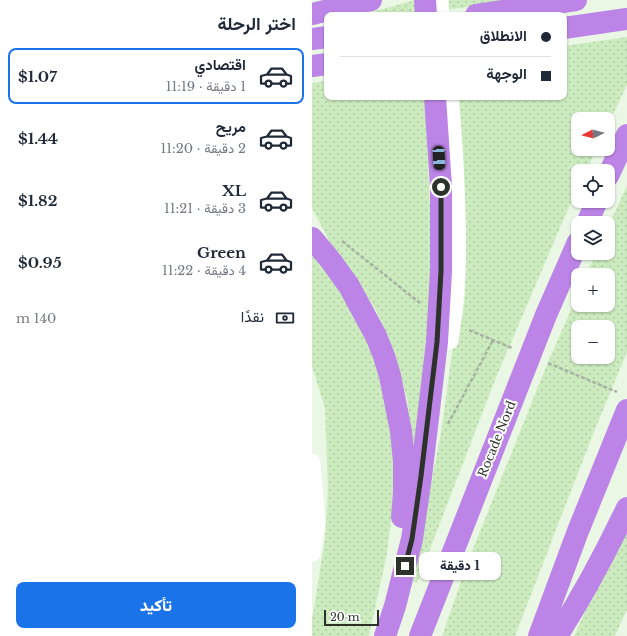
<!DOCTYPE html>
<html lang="ar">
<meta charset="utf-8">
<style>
body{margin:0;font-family:"Libre Baskerville",Vazirmatn,serif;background:#f2f2f3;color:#1f2937;direction:rtl;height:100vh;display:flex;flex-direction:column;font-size:15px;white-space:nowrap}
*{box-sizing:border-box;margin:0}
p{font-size:13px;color:#747a83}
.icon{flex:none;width:22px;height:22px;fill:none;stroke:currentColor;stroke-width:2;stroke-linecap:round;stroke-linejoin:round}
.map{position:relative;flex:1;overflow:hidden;direction:ltr}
.side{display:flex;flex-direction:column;background:#fff;width:312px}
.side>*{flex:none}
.banner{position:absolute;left:12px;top:12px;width:243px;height:88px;border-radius:8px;box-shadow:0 1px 3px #0004;direction:rtl;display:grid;align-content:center;height:88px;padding:0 16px;background:#fff}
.needle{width:26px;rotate:264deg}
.tools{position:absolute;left:259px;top:112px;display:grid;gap:8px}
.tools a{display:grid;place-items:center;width:44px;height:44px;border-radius:8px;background:#fff;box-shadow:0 1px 3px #0004;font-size:20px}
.scale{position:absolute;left:12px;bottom:10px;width:55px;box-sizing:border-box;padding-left:4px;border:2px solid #2c322a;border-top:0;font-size:11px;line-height:14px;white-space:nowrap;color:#2c322a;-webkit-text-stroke:3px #fff;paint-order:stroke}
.end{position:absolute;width:18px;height:18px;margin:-9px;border:5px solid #2c322a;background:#fff;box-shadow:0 0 0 2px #fff}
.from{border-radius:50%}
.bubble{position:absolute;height:28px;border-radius:8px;background:#fff;box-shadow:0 1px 3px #0004;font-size:13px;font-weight:800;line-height:28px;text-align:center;direction:rtl}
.car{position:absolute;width:12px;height:24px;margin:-12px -6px;border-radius:5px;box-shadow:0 0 3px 1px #0007;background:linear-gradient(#222 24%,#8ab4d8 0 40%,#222 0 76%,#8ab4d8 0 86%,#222 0)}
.banner b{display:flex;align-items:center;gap:14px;height:38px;font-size:15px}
.banner b+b{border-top:1px solid #e0e1e3}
.banner i{width:10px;height:10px;background:#1f2937}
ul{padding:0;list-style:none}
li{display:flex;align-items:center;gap:12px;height:56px;margin:0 8px 6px;padding:0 8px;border:2px solid transparent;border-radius:8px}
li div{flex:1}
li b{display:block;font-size:15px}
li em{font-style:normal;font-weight:800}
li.current{border-color:#1a73e8}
li>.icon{width:36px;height:36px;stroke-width:1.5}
h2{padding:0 16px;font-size:18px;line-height:48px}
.pay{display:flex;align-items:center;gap:10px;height:44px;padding:0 16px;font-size:15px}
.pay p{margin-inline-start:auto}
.button{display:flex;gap:8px;margin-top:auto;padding:8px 16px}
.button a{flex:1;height:46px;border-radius:8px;background:#1a73e8;color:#fff;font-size:16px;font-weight:800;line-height:46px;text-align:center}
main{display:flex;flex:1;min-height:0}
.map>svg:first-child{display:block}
.grass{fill:url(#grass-dots);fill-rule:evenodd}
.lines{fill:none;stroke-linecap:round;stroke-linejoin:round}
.path{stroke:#a7b2a3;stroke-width:2.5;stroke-dasharray:4 2;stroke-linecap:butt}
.street{stroke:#fff;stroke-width:17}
.highway{stroke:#bc84e6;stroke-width:22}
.route{stroke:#2c322a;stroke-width:5}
.labels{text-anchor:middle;stroke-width:4;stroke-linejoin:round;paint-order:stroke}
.street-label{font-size:12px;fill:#2c322a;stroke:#fff}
</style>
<main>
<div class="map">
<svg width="315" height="636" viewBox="0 0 315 636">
<defs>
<pattern id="grass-dots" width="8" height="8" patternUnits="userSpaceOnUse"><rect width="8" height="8" fill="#ccebbf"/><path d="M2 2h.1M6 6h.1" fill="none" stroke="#afcaa4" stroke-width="1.8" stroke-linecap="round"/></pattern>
</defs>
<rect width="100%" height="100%" fill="#e9f7e4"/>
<path class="grass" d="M103,0h97l-98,15h-59l28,-6z
M315,37v48l-19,40v-6h-30v30h19l-11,22h-8v17l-10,21 -73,171 -78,203 -4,-2 29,-154 13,-96 3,-12 4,1 3,-26 1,-71 -3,-74 -4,-52h105v-51z
M15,81v16h93l1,3 4,-1 6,129 -1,70 -6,94 -10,59 -7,-52 -15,-52 -15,-35 -28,-44 -17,-22 -20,-38v-125z
M315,186v166l-34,82 -78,202h-73l27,-77 79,-197 30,-68v11h30v-30h-22l10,-22h12v-26zM266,327h30v30h-30z
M0,251l43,64 14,32 13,36 12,73 -1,49 -6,48 -18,83h-57v-18l2,-9 11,-71 3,-49 -3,-81 -13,-42z
M315,519v90l-12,27h-41z"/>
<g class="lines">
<path class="path" d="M30,241l78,62
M157,330l43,18
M236,363l69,29
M136,424l45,-84"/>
<path class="street" d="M128,0l1,15
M138,341c3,-22 6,-45 7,-67 2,-59 -2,-118 -7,-177
M0,462l5,61 -5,30"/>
<path class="highway" d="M113,0l1,15
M0,14l59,-14
M164,15l100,-15
M252,28l63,-9
M0,39l15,-2
M0,66l15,-2
M296,176l19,-41
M275,223l10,-22
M0,238l19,23 18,25 27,50 8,20 6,20 11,55 3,31v31l-2,24
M73,636l10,-30 17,-67 9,-62 16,-135 4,-71v-84l-6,-90
M108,636l126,-321 32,-73
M227,636l39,-105 49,-121
M245,636c26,-41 49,-84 70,-128"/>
</g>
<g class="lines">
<path class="route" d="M93,566l7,-27 9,-63 16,-134 4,-71v-84"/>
</g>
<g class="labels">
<g class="street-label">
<text transform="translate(185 439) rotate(-68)" y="4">Rocade Nord</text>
</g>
</g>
</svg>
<div class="tools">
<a><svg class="needle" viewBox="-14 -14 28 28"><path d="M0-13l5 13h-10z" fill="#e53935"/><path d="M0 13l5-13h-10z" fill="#747a83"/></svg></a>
<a><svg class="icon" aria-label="locate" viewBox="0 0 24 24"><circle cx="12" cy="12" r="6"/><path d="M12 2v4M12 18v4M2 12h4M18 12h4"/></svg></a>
<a><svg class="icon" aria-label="layers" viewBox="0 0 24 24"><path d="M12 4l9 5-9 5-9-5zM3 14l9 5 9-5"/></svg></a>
<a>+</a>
<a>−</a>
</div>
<div class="scale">20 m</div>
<i class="end from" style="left:129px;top:187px"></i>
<i class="end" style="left:93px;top:566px"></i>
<div class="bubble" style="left:107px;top:552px;width:82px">1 دقيقة</div>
<i class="car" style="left:127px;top:158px;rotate:177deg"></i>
<div class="banner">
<b><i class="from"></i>الانطلاق</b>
<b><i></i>الوجهة</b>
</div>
</div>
<section class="side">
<h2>اختر الرحلة</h2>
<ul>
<li class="current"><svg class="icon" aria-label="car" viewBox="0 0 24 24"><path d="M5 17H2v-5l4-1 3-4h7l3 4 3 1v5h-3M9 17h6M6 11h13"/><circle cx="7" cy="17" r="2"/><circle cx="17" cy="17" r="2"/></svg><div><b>اقتصادي</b><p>1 دقيقة · 11:19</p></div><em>$1.07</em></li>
<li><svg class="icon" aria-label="car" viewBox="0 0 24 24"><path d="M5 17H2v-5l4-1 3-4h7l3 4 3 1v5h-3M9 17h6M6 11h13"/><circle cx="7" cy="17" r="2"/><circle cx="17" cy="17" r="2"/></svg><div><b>مريح</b><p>2 دقيقة · 11:20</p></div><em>$1.44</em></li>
<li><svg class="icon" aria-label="car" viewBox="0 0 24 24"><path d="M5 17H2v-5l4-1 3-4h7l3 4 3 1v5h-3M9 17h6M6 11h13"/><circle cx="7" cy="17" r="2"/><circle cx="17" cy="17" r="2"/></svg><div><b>XL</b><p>3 دقيقة · 11:21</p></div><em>$1.82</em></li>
<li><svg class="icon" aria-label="car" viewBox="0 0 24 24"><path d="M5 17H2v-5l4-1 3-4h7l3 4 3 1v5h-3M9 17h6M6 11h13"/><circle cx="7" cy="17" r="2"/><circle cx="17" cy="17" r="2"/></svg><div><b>Green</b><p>4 دقيقة · 11:22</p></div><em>$0.95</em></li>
</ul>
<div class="pay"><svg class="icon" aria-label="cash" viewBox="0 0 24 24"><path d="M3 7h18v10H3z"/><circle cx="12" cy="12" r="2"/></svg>نقدًا<p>140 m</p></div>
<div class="button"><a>تأكيد</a></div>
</section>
</main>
